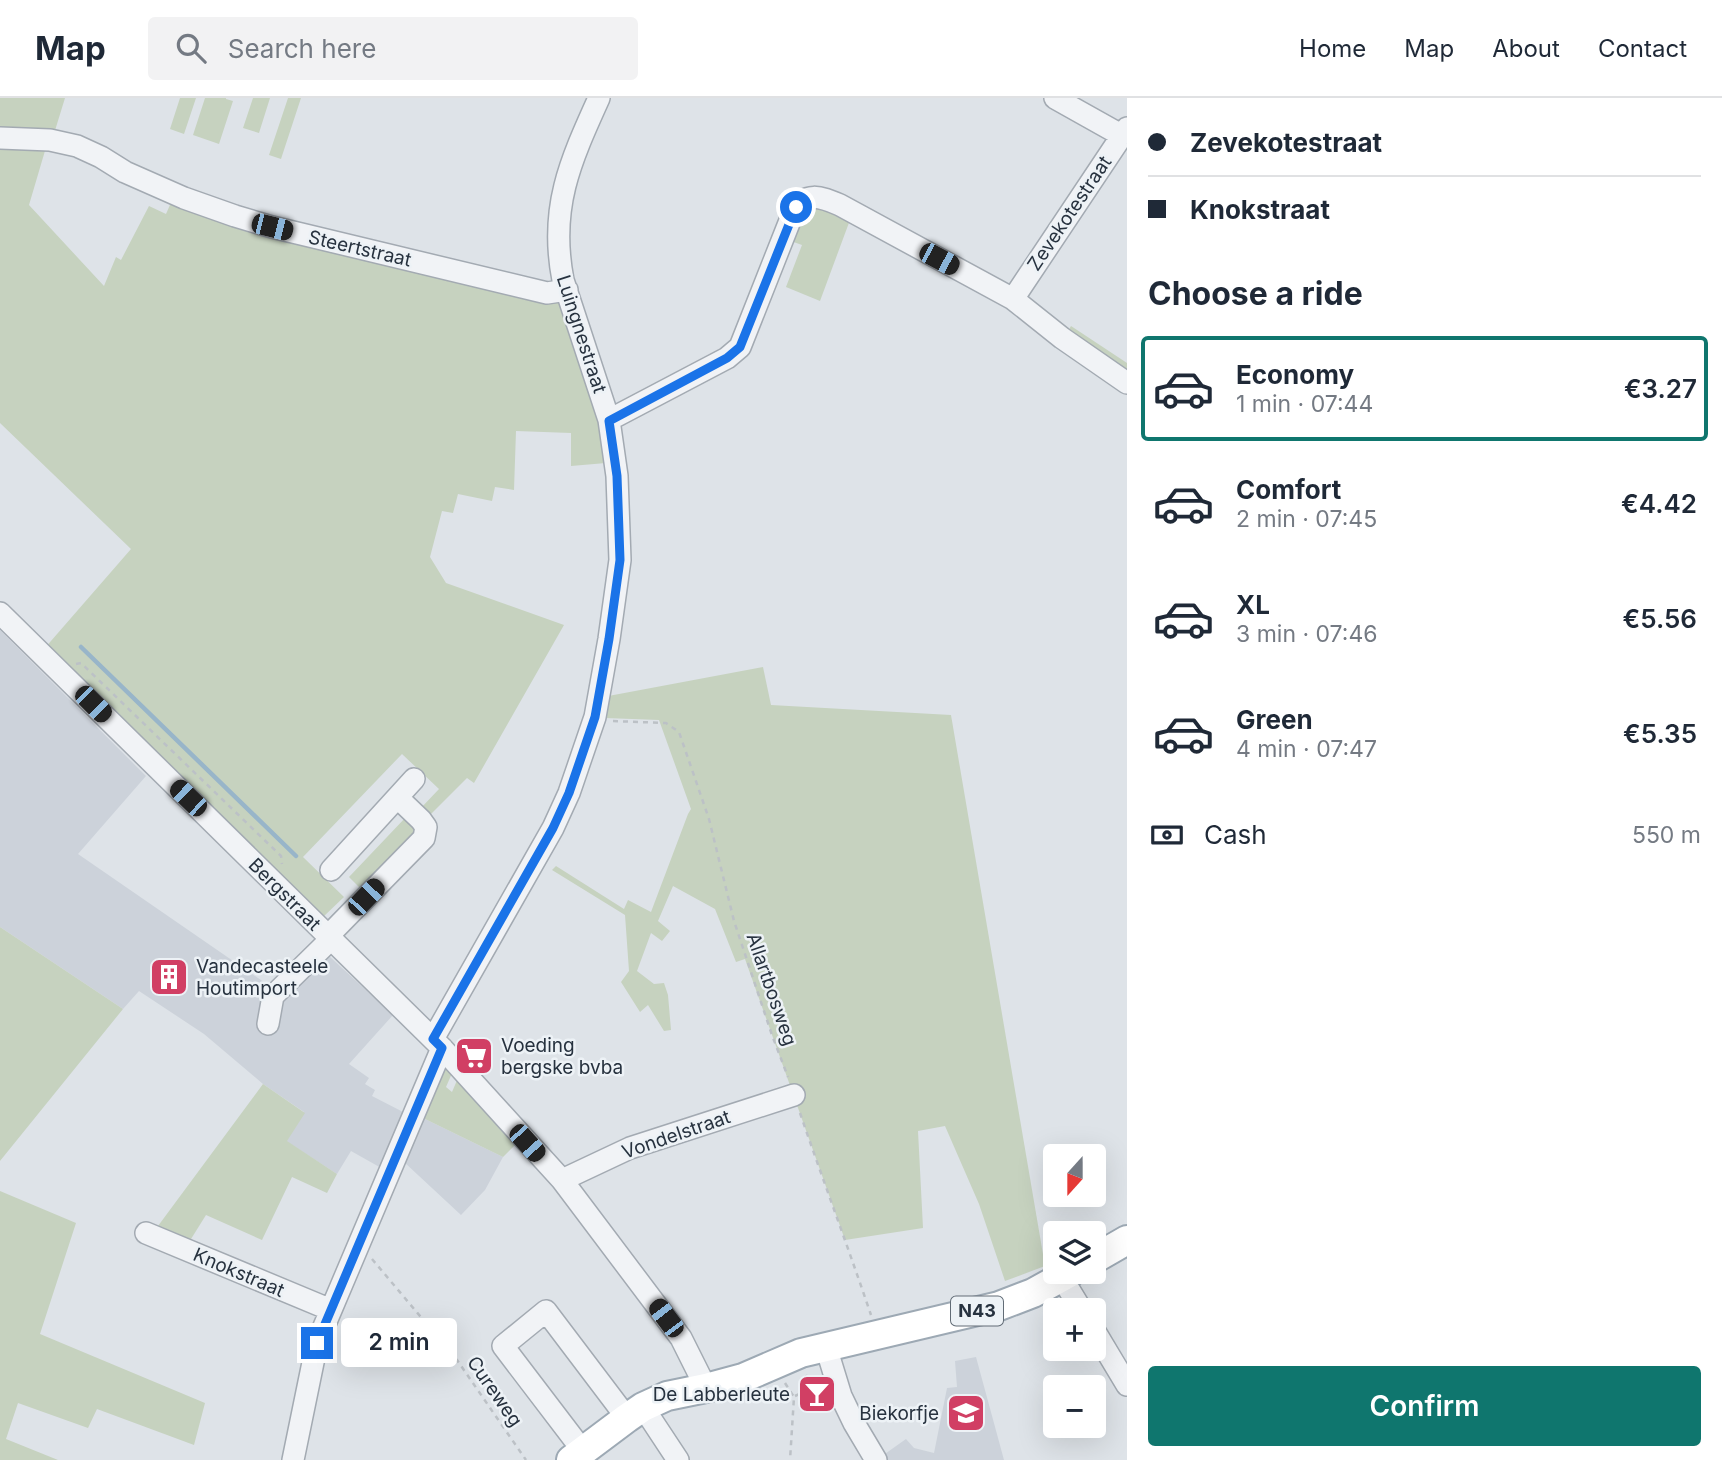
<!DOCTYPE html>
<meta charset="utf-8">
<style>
body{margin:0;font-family:Inter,sans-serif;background:#f2f2f3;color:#1f2937;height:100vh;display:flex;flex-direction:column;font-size:26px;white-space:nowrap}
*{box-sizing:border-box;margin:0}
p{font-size:23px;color:#747a83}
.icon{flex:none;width:38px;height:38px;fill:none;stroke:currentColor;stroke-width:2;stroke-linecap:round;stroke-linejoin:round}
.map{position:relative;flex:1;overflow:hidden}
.drawer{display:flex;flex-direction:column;background:#fff;width:595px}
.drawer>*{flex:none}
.hud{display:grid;align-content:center;height:154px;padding:0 21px;background:#fff}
.needle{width:46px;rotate:201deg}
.buttons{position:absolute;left:1043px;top:1046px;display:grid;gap:14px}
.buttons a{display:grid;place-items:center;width:63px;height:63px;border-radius:7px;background:#fff;box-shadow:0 7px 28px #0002;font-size:35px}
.end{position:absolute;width:32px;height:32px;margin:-16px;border:9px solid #1a73e8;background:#fff;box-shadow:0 0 0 4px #fff}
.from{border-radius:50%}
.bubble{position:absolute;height:49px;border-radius:7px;background:#fff;box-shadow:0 7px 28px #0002;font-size:23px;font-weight:600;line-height:49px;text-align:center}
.car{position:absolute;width:21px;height:42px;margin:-21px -10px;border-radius:9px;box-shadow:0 0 5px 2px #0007;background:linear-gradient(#222 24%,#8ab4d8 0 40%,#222 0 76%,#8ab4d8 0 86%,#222 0)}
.hud b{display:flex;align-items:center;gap:24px;height:66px;font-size:26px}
.hud b+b{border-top:2px solid #e0e1e3}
.hud i{width:18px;height:18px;background:#1f2937}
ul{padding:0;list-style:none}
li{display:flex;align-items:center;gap:21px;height:105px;margin:0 14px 10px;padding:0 7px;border:4px solid transparent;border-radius:7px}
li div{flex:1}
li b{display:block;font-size:26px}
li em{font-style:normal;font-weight:600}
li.current{border-color:#0f766e}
li>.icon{width:63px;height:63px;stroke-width:1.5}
h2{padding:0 21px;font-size:32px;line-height:84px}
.pay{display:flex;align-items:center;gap:18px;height:77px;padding:0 21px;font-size:26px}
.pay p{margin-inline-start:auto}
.cta{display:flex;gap:14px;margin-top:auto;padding:14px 21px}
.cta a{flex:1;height:80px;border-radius:7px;background:#0f766e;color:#fff;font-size:28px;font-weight:600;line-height:80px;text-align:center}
header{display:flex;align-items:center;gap:42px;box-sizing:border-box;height:98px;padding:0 35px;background:#fff;border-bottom:2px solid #e0e1e3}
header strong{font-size:33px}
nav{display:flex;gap:38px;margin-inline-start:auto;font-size:24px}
.search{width:490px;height:63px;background:#f2f2f3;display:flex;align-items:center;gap:18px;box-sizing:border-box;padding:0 24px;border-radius:7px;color:#747a83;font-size:26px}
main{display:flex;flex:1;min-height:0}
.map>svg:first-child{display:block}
.built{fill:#ccd2da}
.green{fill:#c6d2bf}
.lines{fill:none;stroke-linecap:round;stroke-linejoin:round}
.stream{stroke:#98b5c9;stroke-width:4.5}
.minor-casing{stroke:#a3aab2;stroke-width:24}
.major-casing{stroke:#9da9b4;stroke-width:32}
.path{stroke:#bcc1c6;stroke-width:2.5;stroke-dasharray:5 5;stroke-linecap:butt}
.minor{stroke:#f1f3f6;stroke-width:21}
.major{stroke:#fff;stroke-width:28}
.route{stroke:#1a73e8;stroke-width:9}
.labels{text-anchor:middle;stroke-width:5;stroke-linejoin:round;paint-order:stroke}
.shield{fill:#edf2f6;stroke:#626c76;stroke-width:2}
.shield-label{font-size:18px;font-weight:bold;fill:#27323f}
.street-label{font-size:19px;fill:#27323f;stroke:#edf2f6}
.poi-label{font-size:19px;fill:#27323f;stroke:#edf2f6;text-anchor:start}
</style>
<header>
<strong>Map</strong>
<div class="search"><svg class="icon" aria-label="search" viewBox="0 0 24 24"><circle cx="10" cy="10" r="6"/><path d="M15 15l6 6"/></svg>Search here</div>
<nav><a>Home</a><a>Map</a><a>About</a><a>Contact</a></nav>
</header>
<main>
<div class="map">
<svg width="1127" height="1362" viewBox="0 0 1127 1362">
<rect width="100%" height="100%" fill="#dee3e8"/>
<path class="built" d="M0,532l146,146 -68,78 193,133 45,-43 77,71 -44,49 20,14 -4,6 10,6 -3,6 35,18 -24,55 -32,-18 -14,23 -51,-33 18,-29 -41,-28 -59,-50 -65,-43 -16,18 -123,-82z
M423,1020l80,39 -18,33 -24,25 -57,-53z
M976,1259l28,103h-119l-3,-4 24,-17 8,9 20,5 13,-65 10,-1 -2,-26z"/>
<path class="green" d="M0,0h65l-12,39 -53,-4z
M180,0h16l-12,36 -14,-5z
M205,0h21v1l7,2 -14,43 -26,-9z
M253,0h17l-11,35 -16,-5z
M288,0h13l-20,61 -12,-4z
M0,44l47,2 -18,61 75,81 12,-29 5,3 28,-54 17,8 7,-16 384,103 6,6 38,118 5,38 -35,3v-33l-55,-2 -2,59 -19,-3 -3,14 -34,-7 -5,19 -11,-2 -12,46 16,26 118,42 -90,158 -7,-5 -39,39 -8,-8 19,-20 -37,-35 -99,103 41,40 -22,21 -278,-269 87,-100 -131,-126z
M814,105l36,17 -30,81 -34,-14 16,-42 -14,-5 11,-27z
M1071,228l56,37v11l-60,-41z
M763,569l8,38 180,10 94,551 -40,15 -26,-77 -34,-78 -27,5 5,97 -78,12 -100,-281 -9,3 -21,-53 -42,-23 -15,35 12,10 -8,10 -11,-8 -14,38 17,13 10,-1 4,12 3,35 -7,1 -16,-26 -8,7 -19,-30 8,-11 -4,-56 -73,-45 4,-4 68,43 4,-9 23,12 37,-98 3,-5 -32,-89 -54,-2 -2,-21z
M406,719l12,11 -56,62 -13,-13z
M0,829l123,82 -123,152z
M445,967l8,6 -7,16 6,5 6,-14 59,65 -14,14 -80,-39z
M263,986l42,29 -18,28 50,33 -10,19 -35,-16 -30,63 -56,-25 -15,24 -25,-7 -24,-3 16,-3z
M0,1093l76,32 -36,111 165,69 -11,42 -97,-36 -9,19 -70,-25 -12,36 52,21h-58z"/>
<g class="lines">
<path class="stream" d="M81,549l215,209"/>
<defs>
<path id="minor" d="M1055,0l66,37
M0,40l50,2 27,6 24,11 24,15 59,26 51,18 37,11 275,66 20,-3
M1013,201l114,-171
M609,322l118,-62 13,-11 53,-134c12,-23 28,-16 47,-8l173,94 49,39 65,45
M0,515l442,435 120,132 119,158 25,50
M331,772l83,-91
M328,838l96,-98 2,-11 -5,-7 -23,-22
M268,926l5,-28 58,-57
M433,941l120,-211 16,-35 26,-76 14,-78 11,-79 -3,-84 -8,-56 -46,-140c-14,-72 7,-118 36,-182
M562,1082l68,-32 164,-53
M146,1135l185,77
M1062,1180l20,33
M1094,1232l33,55
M826,1249l15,49 13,27 22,37
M643,1309l35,53
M583,1353l-80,-105 43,-35 81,107
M293,1362l24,-117 125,-295"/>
<path id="major" d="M1094,1161l33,-19
M571,1362l56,-42 16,-11 24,-11 39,-8 37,-10 58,-25 198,-47 34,-13 38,-21"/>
</defs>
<use href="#minor" class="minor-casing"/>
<use href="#major" class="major-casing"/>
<path class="path" d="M76,566l5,-1 200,193 1,8
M613,623l53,2 13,9 30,87 25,102 38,114 16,42
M800,1015c23,67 48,134 71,202
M372,1161l85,101 69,100
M806,1277l4,10
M785,1285l9,14 -4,63
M795,1298l11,-5 4,-6 8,-3"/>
<use href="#minor" class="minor"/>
<use href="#major" class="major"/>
</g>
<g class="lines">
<path class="route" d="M317,1245l125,-295 -9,-9 120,-211 16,-35 26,-76 14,-78 11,-79 -3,-84 -8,-55 118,-63 13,-11 56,-140"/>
</g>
<defs>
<symbol id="building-square" viewBox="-11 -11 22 22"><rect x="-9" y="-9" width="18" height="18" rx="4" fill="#d13f64" stroke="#edf2f6"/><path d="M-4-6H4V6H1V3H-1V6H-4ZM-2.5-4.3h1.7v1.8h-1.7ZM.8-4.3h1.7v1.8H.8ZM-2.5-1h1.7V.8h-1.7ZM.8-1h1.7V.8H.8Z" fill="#fff"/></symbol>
<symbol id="supermarket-square" viewBox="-11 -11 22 22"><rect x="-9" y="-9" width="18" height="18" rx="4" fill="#d13f64" stroke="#edf2f6"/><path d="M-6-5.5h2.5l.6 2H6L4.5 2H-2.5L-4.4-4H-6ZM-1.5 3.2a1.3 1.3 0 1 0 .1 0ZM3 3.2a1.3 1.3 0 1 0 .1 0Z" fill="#fff"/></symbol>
<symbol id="bar-square" viewBox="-11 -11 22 22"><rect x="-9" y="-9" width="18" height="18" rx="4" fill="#d13f64" stroke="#edf2f6"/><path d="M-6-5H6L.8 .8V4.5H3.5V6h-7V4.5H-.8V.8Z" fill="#fff"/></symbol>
<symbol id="school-square" viewBox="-11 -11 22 22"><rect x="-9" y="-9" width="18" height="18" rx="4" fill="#d13f64" stroke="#edf2f6"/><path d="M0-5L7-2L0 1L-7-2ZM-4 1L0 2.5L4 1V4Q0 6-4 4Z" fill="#fff"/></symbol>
</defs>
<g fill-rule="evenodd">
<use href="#building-square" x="147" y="857" width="44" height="44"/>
<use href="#supermarket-square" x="452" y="936" width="44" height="44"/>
<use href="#bar-square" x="795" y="1274" width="44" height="44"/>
<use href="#school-square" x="944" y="1293" width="44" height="44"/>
</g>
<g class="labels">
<rect class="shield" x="951" y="1198.5" width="52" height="29" rx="5"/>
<g class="shield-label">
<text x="977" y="1219">N43</text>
</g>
<g class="street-label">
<text transform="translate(1069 115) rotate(-56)" y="7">Zevekotestraat</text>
<text transform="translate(360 150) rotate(13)" y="7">Steertstraat</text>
<text transform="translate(582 236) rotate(72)" y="7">Luingnestraat</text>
<text transform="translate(285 796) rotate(45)" y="7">Bergstraat</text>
<text transform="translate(772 891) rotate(71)" y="7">Allartbosweg</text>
<text transform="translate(676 1036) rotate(-19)" y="7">Vondelstraat</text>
<text transform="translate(239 1174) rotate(23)" y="7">Knokstraat</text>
<text transform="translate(495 1293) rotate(55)" y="7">Cureweg</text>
</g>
<g class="poi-label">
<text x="196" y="875">Vandecasteele<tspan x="196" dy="22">Houtimport</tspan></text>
<text x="501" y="954">Voeding<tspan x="501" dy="22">bergske bvba</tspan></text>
<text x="790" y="1303" text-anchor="end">De Labberleute</text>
<text x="939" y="1322" text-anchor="end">Biekorfje</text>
</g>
</g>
</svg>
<div class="buttons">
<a><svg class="needle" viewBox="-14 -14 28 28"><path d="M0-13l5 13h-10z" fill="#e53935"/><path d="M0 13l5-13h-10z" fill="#747a83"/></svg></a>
<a><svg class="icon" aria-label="layers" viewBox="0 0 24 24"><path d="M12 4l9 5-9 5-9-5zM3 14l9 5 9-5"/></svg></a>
<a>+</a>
<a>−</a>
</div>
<i class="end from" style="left:796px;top:109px"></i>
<i class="end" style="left:317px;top:1245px"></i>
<div class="bubble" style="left:341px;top:1220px;width:116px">2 min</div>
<i class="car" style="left:272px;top:129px;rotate:104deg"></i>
<i class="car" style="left:939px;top:161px;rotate:118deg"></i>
<i class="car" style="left:93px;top:606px;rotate:135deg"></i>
<i class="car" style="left:188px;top:700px;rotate:314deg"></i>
<i class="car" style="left:366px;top:799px;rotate:44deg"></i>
<i class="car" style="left:527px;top:1045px;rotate:138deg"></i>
<i class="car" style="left:666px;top:1220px;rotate:323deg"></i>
</div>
<section class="drawer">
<div class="hud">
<b><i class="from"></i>Zevekotestraat</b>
<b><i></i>Knokstraat</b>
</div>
<h2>Choose a ride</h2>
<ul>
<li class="current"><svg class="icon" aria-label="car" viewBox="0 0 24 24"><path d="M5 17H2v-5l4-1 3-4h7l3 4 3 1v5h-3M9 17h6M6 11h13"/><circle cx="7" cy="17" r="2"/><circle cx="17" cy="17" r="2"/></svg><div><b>Economy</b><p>1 min · 07:44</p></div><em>€3.27</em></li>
<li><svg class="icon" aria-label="car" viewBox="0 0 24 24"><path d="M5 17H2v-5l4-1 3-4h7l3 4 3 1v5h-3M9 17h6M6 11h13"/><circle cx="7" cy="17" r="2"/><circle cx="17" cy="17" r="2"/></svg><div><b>Comfort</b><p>2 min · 07:45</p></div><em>€4.42</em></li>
<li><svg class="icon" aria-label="car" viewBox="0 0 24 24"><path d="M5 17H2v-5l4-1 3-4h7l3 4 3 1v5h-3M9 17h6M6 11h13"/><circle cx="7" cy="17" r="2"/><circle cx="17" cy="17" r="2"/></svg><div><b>XL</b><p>3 min · 07:46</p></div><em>€5.56</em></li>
<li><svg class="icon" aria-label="car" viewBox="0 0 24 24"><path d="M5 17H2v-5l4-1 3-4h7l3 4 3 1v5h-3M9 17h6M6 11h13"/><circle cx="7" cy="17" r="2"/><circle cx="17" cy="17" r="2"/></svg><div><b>Green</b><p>4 min · 07:47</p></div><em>€5.35</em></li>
</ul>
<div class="pay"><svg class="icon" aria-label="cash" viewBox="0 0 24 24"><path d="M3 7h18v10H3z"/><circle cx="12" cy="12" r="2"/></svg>Cash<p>550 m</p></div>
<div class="cta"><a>Confirm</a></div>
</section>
</main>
